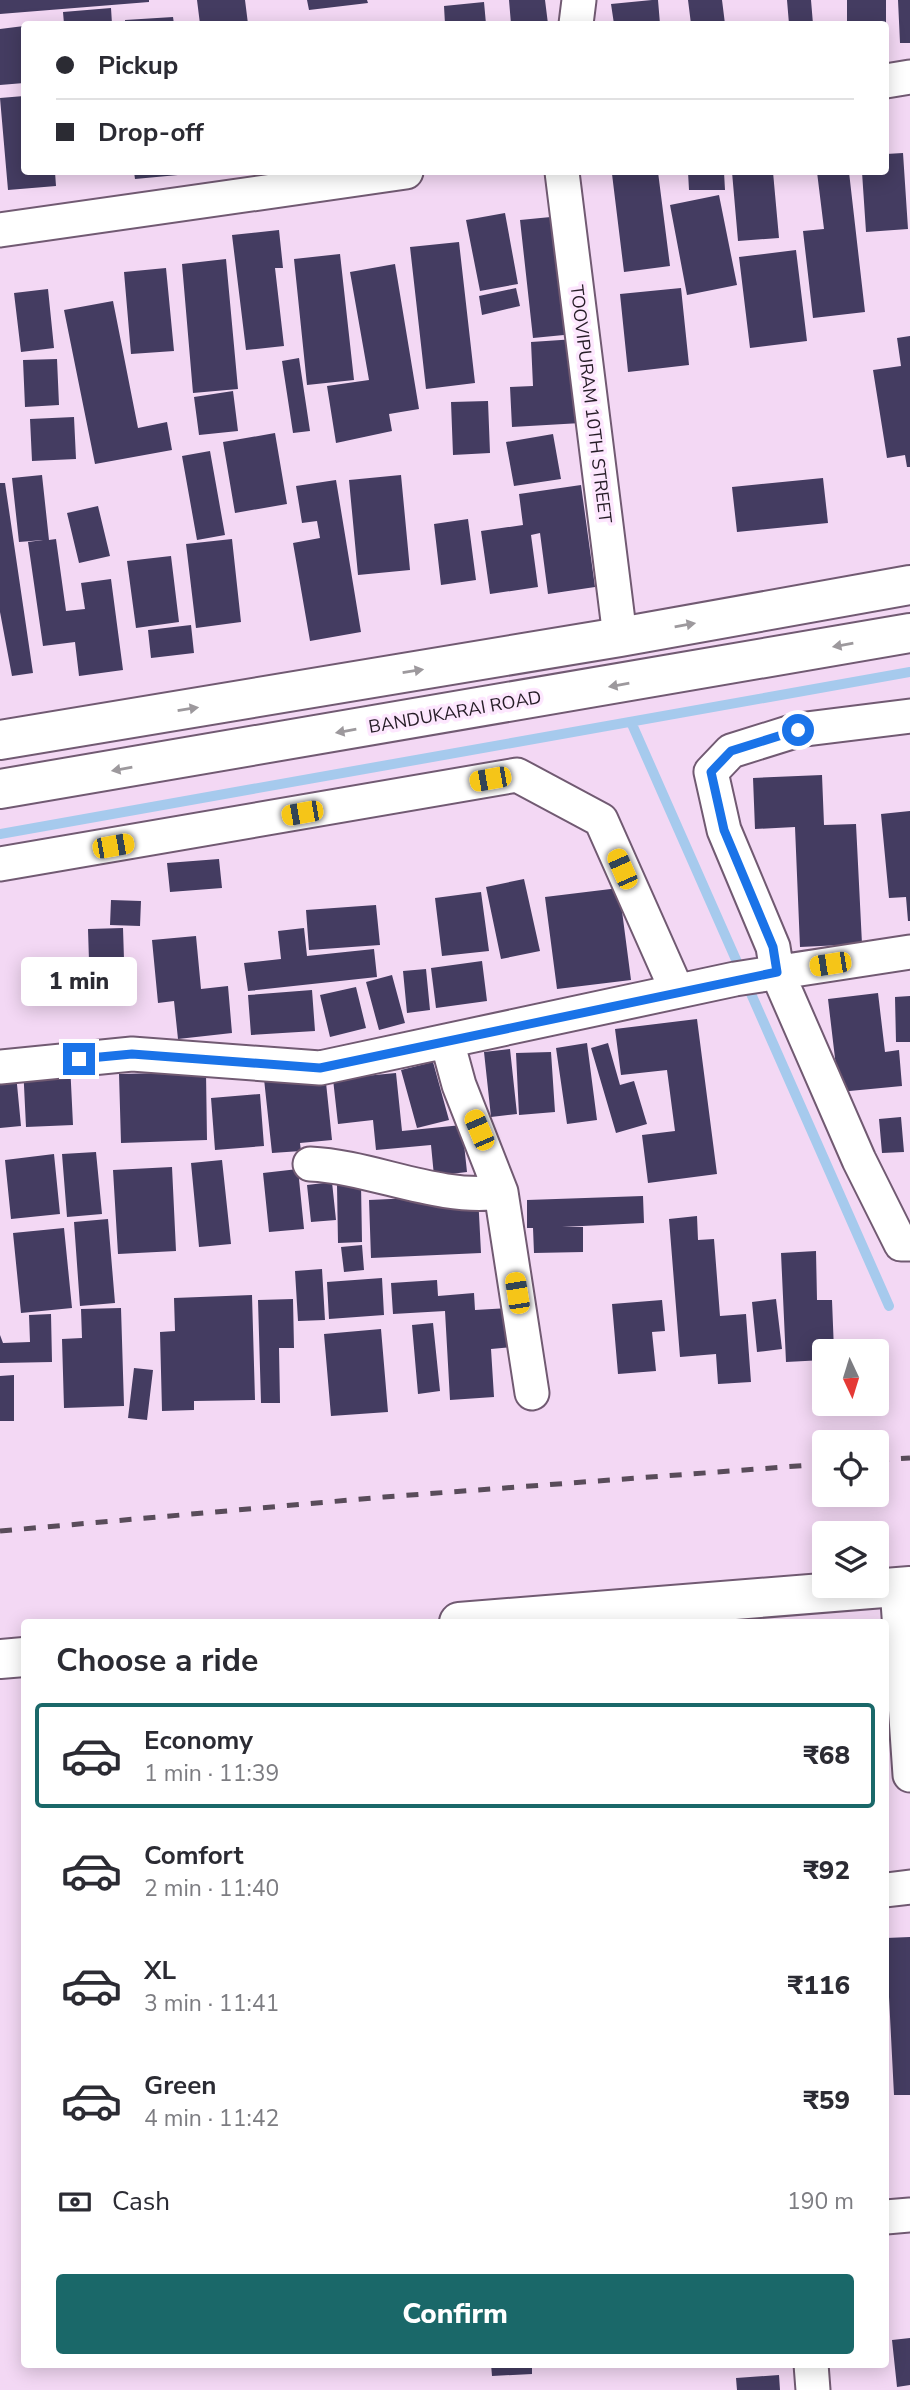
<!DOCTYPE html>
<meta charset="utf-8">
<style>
body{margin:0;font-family:"Nunito Sans",sans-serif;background:#f2f2f3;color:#2b2b33;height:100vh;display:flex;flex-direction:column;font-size:26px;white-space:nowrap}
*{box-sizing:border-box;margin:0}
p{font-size:23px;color:#7c7c81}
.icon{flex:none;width:38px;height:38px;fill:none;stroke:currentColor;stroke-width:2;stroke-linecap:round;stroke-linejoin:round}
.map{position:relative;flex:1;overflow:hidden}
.details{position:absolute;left:21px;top:1619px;width:868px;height:749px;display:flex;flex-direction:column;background:#fff;border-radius:7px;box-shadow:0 4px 18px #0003}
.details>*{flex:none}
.banner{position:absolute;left:21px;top:21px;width:868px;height:154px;border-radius:7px;box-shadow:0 4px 18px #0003;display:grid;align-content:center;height:154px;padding:0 35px;background:#fff}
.needle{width:46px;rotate:176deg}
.controls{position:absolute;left:812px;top:1339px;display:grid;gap:14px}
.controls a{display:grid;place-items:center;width:77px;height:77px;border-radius:7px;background:#fff;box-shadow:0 4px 18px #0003;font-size:35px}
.end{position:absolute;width:32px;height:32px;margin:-16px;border:9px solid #1a73e8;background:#fff;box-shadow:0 0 0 4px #fff}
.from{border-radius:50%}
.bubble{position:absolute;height:49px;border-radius:7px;background:#fff;box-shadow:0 4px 18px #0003;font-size:23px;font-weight:800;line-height:49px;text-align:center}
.car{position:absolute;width:21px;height:42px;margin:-21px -10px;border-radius:9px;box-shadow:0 0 5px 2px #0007;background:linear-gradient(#f5c518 24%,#345 0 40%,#f5c518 0 76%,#345 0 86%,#f5c518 0)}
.banner b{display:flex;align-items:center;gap:24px;height:66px;font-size:26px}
.banner b+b{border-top:2px solid #e1e1e2}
.banner i{width:18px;height:18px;background:#2b2b33}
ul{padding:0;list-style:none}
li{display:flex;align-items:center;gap:21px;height:105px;margin:0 14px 10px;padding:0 21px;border:4px solid transparent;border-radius:7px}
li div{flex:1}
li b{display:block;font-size:26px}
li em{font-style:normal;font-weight:800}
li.on{border-color:#1a6869}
li>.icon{width:63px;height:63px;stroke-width:1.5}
h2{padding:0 35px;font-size:32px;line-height:84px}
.pay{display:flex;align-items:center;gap:18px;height:77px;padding:0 35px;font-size:26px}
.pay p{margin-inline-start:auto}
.primary-button{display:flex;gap:14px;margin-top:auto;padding:14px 35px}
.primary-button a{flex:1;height:80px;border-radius:7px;background:#1a6869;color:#fff;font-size:28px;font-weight:800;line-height:80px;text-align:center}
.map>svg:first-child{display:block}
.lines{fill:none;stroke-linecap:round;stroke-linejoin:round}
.stream{stroke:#a6caed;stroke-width:10}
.building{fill:#443c61}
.street-casing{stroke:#715a72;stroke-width:37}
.secondary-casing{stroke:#715a72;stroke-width:42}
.street{stroke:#fff;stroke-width:33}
.secondary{stroke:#fff;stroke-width:38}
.rail{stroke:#594c5a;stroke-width:5;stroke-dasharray:12 12;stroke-linecap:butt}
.oneway{fill:#9d999d}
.route{stroke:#1a73e8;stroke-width:9}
.labels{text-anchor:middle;stroke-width:7;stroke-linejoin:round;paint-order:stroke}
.street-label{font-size:18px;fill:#251c26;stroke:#fde7fe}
</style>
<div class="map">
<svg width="910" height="2390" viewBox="0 0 910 2390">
<rect width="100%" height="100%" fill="#f3d8f4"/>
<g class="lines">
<path class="stream" d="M631,722l258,584
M0,834l910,-162"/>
</g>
<path class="building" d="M0,0h149v2l-149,12z
M197,0h48l3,24h-48z
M307,0h60l1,3 -59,7z
M509,0h36l3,24h-37z
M652,0h6l2,24h-46l-3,-20z
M688,0h34l3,24h-34z
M787,0h24l2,24h-24z
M847,0h39v24h-39z
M898,0h12v43h-10z
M484,2l2,22h-41l-1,-18z
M111,8l1,16h-48l-1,-12z
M173,17l1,7h-49v-4z
M24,26v57l-24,2v-56z
M24,96v76h31l1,14 -48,4 -8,-92z
M903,153l5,76 -42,3 -4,-60h24v-18z
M134,172h44v3l-43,4z
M635,172h23l12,94 -46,6 -12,-98z
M688,172h36l1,18h-36z
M732,172h41l6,66 -41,3z
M817,172h32l16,140 -52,6 -10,-87 21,-2z
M719,195l18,90 -50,10 -17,-90z
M505,213l13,71 -38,7 -14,-71z
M561,216l13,118 -41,4 -13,-118z
M279,230l4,38h-8l9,78 -38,4 -14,-115z
M459,242l16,141 -49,6 -16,-142z
M796,250l11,91 -57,7 -11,-91z
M340,254l14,126 -47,5 -13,-126z
M226,259l12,130 -45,4 -11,-129z
M395,264l24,145 -30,5 3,17 -56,12 -9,-57 42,-6 -19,-108z
M166,268l8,83 -43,3 -7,-82z
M516,288l4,18 -38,9 -3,-19z
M681,288l8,77 -61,7 -8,-78z
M48,289l6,59 -33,4 -7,-59z
M113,301l25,127 29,-6 5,28 -77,14 -31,-154z
M910,336v131h-3l-2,-12 -18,3 -14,-88 28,-4 -4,-28z
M576,339l5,84 -69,4 -2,-40 23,-1 -2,-44z
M299,358l11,73 -17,2 -11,-72z
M57,359l2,46 -34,2 -2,-47z
M233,391l5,40 -39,4 -5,-38z
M488,401l2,52 -37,2 -2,-53z
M74,417l2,42 -44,2 -2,-42z
M275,433l12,71 -52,9 -12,-71z
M553,434l8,45 -47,7 -8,-44z
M210,451l15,84 -28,5 -15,-84z
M42,475l7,65 7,-1 10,72 19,-2 -4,-26 30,-4 12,91 -44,6 -4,-34 -32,4 -15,-104 15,-2 -24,2 -7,-64z
M401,475l9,95 -52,5 -9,-95z
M823,478l5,45 -91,9 -5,-45z
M336,480l25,152 -51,9 -17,-98 27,-5 -3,-17 -15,2 -6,-37z
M0,483h5l28,190 -21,3 -12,-64z
M581,485l14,102 -47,7 -8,-61 -9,2 7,52 -48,7 -9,-63 42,-6 -4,-31z
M98,506l12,50 -31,7 -12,-50z
M468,519l8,61 -35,5 -7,-61z
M232,539l9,83 -45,6 -10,-84z
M171,556l8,66 -43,6 -9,-67z
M191,625l3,28 -43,5 -3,-28z
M822,775l2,50 32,-1 6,120 -62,3 -5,-120 -40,2 -2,-51z
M910,811v110h-2l-2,-24 -17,1 -8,-84z
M219,859l3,29 -52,4 -3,-29z
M524,879l16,72 -39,8 -15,-72z
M619,888l12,92 -74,9 -12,-92z
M481,892l8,59 -47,5 -7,-58z
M111,900l30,1 -1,25 -30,-1z
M376,905l4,40 -71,5 -3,-40z
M123,928l2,63 -35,2 -2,-64z
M304,928l3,28 67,-7 3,28 -129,14 -4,-28 37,-4 -3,-28z
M196,936l5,53 27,-3 4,47 -54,6 -4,-38 -16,2 -6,-63z
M482,961l5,40 -51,7 -5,-40z
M426,969l4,41 -23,3 -4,-42z
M392,975l13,48 -26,7 -13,-48z
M356,987l10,41 -36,9 -10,-42z
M312,990l3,41 -64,4 -3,-40z
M878,993l7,59 14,-2 3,36 -63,6 -11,-93z
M910,996v46h-14l-1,-45z
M697,1019l20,155 -69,9 -6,-48 33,-4 -8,-61 -46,5 -6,-46z
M587,1043l10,77 -30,4 -11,-76z
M608,1043l12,42 14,-4 13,43 -31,9 -25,-85z
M510,1049l7,65 -26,3 -7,-65z
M551,1052l4,60 -36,3 -3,-62z
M433,1062l16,58 -32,8 -16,-58z
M70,1063l3,62 -47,2 -3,-62z
M206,1072l1,68 -86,3 -2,-69z
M325,1073l7,67 -32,3 1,8 -29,2 -8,-74z
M396,1073l6,58 60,-6 5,47 -33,4 -3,-31 -55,5 -3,-30 -35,4 -5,-45z
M16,1074l5,52 -21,2v-53z
M260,1094l4,52 -49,4 -4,-52z
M901,1117l3,35 -22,1 -3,-34z
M96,1152l6,62 -35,3 -5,-63z
M54,1154l6,60 -49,5 -6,-59z
M222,1160l9,84 -32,3 -8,-84z
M172,1167l4,84 -58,3 -5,-84z
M298,1169l6,60 -35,3 -6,-59z
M332,1182l4,38 -25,2 -4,-37z
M361,1184l1,58 -24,1 -1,-58z
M478,1195l3,58 -110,5 -2,-58z
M643,1196l1,27 -82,4h21v25l-49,1 -1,-25h-6v-28z
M697,1216l1,24 16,-1 6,77 26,-2 5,68 -33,2 -2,-30 -36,3 -11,-138z
M108,1219l7,84 -35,3 -6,-84z
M64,1228l8,80 -51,5 -8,-80z
M362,1245l2,25 -20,2 -3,-25z
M816,1251l1,49h15l2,51h-10v9l-38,2 -5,-109z
M322,1269l3,51 -27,1 -3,-50z
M382,1278l2,37 -55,4 -2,-37z
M437,1280l1,16 36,-3 1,17 34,-2 3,39 -21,2 3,48 -44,3 -5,-89 -52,3 -2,-31z
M252,1295l3,105 -61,1v9l-32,1 -2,-79 15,-1 -1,-33z
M293,1299l1,49h-15l1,55h-19l-3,-103z
M776,1299l6,50 -25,3 -5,-50z
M662,1300l3,31 -13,1 4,39 -38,3 -6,-70z
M121,1308l3,98 -60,2 -2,-69 20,-1 -1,-29z
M51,1314l1,48 -52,1v-28l3,8 27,-1 -1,-27z
M433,1323l7,68 -22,3 -6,-69z
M381,1329l7,83 -57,4 -7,-82z
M134,1368l19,2 -6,50 -19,-2z
M14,1375v46h-14v-45z
M910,1937v158h-16l-8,-157z
M910,2338v47l-13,2 -5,-47z
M491,2364h41v10l-40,2z
M779,2375l1,15h-43l-1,-12z"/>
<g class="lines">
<defs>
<path id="street" d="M576,24l3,-24
M886,81l24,-4
M562,172l58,465
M0,230l406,-58
M910,716l-112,14 -67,21 -20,21 13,58 49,117 4,25 82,188 42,84h9
M0,864l517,-89 84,45 76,171
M447,1041l12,44 42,107 31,201
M0,1067l132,-13 188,14 415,-89 175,-27
M310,1164c63,3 128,37 191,28
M897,1587l13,188
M886,1890l24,-3
M886,2217l24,-2
M811,2364l2,26"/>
<path id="secondary" d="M0,740l620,-103 290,-52
M0,789l910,-156
M459,1622l451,-36
M0,1659l24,-2"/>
</defs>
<use href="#street" class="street-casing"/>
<use href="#secondary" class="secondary-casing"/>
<use href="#street" class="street"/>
<use href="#secondary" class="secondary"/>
<path class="rail" d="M877,1460l33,-2
M0,1531l384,-34 440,-33"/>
</g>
<defs><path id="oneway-solid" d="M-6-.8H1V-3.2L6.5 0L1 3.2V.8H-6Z" transform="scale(1.75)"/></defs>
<g class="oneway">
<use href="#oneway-solid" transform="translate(685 625) rotate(-10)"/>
<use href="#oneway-solid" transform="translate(843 645) rotate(170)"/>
<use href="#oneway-solid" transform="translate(413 671) rotate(-9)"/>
<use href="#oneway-solid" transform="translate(619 685) rotate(170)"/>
<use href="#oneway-solid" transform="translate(188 709) rotate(-9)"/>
<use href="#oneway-solid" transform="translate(346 731) rotate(170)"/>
<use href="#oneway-solid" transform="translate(122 769) rotate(170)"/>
</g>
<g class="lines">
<path class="route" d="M79,1059l53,-5 188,14 457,-96 -4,-25 -49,-117 -13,-58 20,-21 67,-21"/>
</g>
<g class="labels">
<g class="street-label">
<text transform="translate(591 404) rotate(83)" y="6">TOOVIPURAM 10TH STREET</text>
<text transform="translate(455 712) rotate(-10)" y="6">BANDUKARAI ROAD</text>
</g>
</g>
</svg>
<div class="controls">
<a><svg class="needle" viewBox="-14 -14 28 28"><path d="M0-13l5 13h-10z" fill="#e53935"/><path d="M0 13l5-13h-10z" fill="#7c7c81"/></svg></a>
<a><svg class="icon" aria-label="locate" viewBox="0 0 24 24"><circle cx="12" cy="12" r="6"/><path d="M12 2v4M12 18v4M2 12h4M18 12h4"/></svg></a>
<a><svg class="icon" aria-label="layers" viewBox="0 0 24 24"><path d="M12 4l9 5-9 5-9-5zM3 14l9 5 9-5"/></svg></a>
</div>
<i class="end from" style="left:798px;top:730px"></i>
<i class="end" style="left:79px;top:1059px"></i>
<div class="bubble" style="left:21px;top:957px;width:116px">1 min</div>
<i class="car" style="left:490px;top:779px;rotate:260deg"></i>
<i class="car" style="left:302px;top:813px;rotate:260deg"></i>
<i class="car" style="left:113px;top:846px;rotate:80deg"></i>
<i class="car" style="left:622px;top:869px;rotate:336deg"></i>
<i class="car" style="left:830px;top:964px;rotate:261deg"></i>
<i class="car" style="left:479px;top:1130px;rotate:337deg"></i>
<i class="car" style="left:517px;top:1293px;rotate:351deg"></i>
<div class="banner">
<b><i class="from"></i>Pickup</b>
<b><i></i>Drop-off</b>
</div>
<section class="details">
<h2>Choose a ride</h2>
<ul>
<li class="on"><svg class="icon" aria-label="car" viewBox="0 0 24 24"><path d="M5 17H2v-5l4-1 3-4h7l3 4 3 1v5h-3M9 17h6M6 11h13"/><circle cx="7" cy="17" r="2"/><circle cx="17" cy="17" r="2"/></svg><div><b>Economy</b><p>1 min · 11:39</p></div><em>₹68</em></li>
<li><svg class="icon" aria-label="car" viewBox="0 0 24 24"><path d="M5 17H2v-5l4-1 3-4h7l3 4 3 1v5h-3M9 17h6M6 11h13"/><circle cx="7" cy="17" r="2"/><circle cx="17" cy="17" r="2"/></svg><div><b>Comfort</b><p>2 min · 11:40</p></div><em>₹92</em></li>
<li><svg class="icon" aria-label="car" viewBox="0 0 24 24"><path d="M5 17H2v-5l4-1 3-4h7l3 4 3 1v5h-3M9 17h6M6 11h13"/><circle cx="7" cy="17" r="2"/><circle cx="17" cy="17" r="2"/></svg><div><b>XL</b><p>3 min · 11:41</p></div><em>₹116</em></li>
<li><svg class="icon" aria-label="car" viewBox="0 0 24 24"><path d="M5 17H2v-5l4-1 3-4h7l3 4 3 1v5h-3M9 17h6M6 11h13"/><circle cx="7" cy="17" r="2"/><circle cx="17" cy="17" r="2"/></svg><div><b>Green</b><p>4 min · 11:42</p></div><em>₹59</em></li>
</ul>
<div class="pay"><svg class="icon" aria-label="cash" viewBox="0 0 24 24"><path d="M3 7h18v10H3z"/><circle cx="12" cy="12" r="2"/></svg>Cash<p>190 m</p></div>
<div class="primary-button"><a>Confirm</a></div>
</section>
</div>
